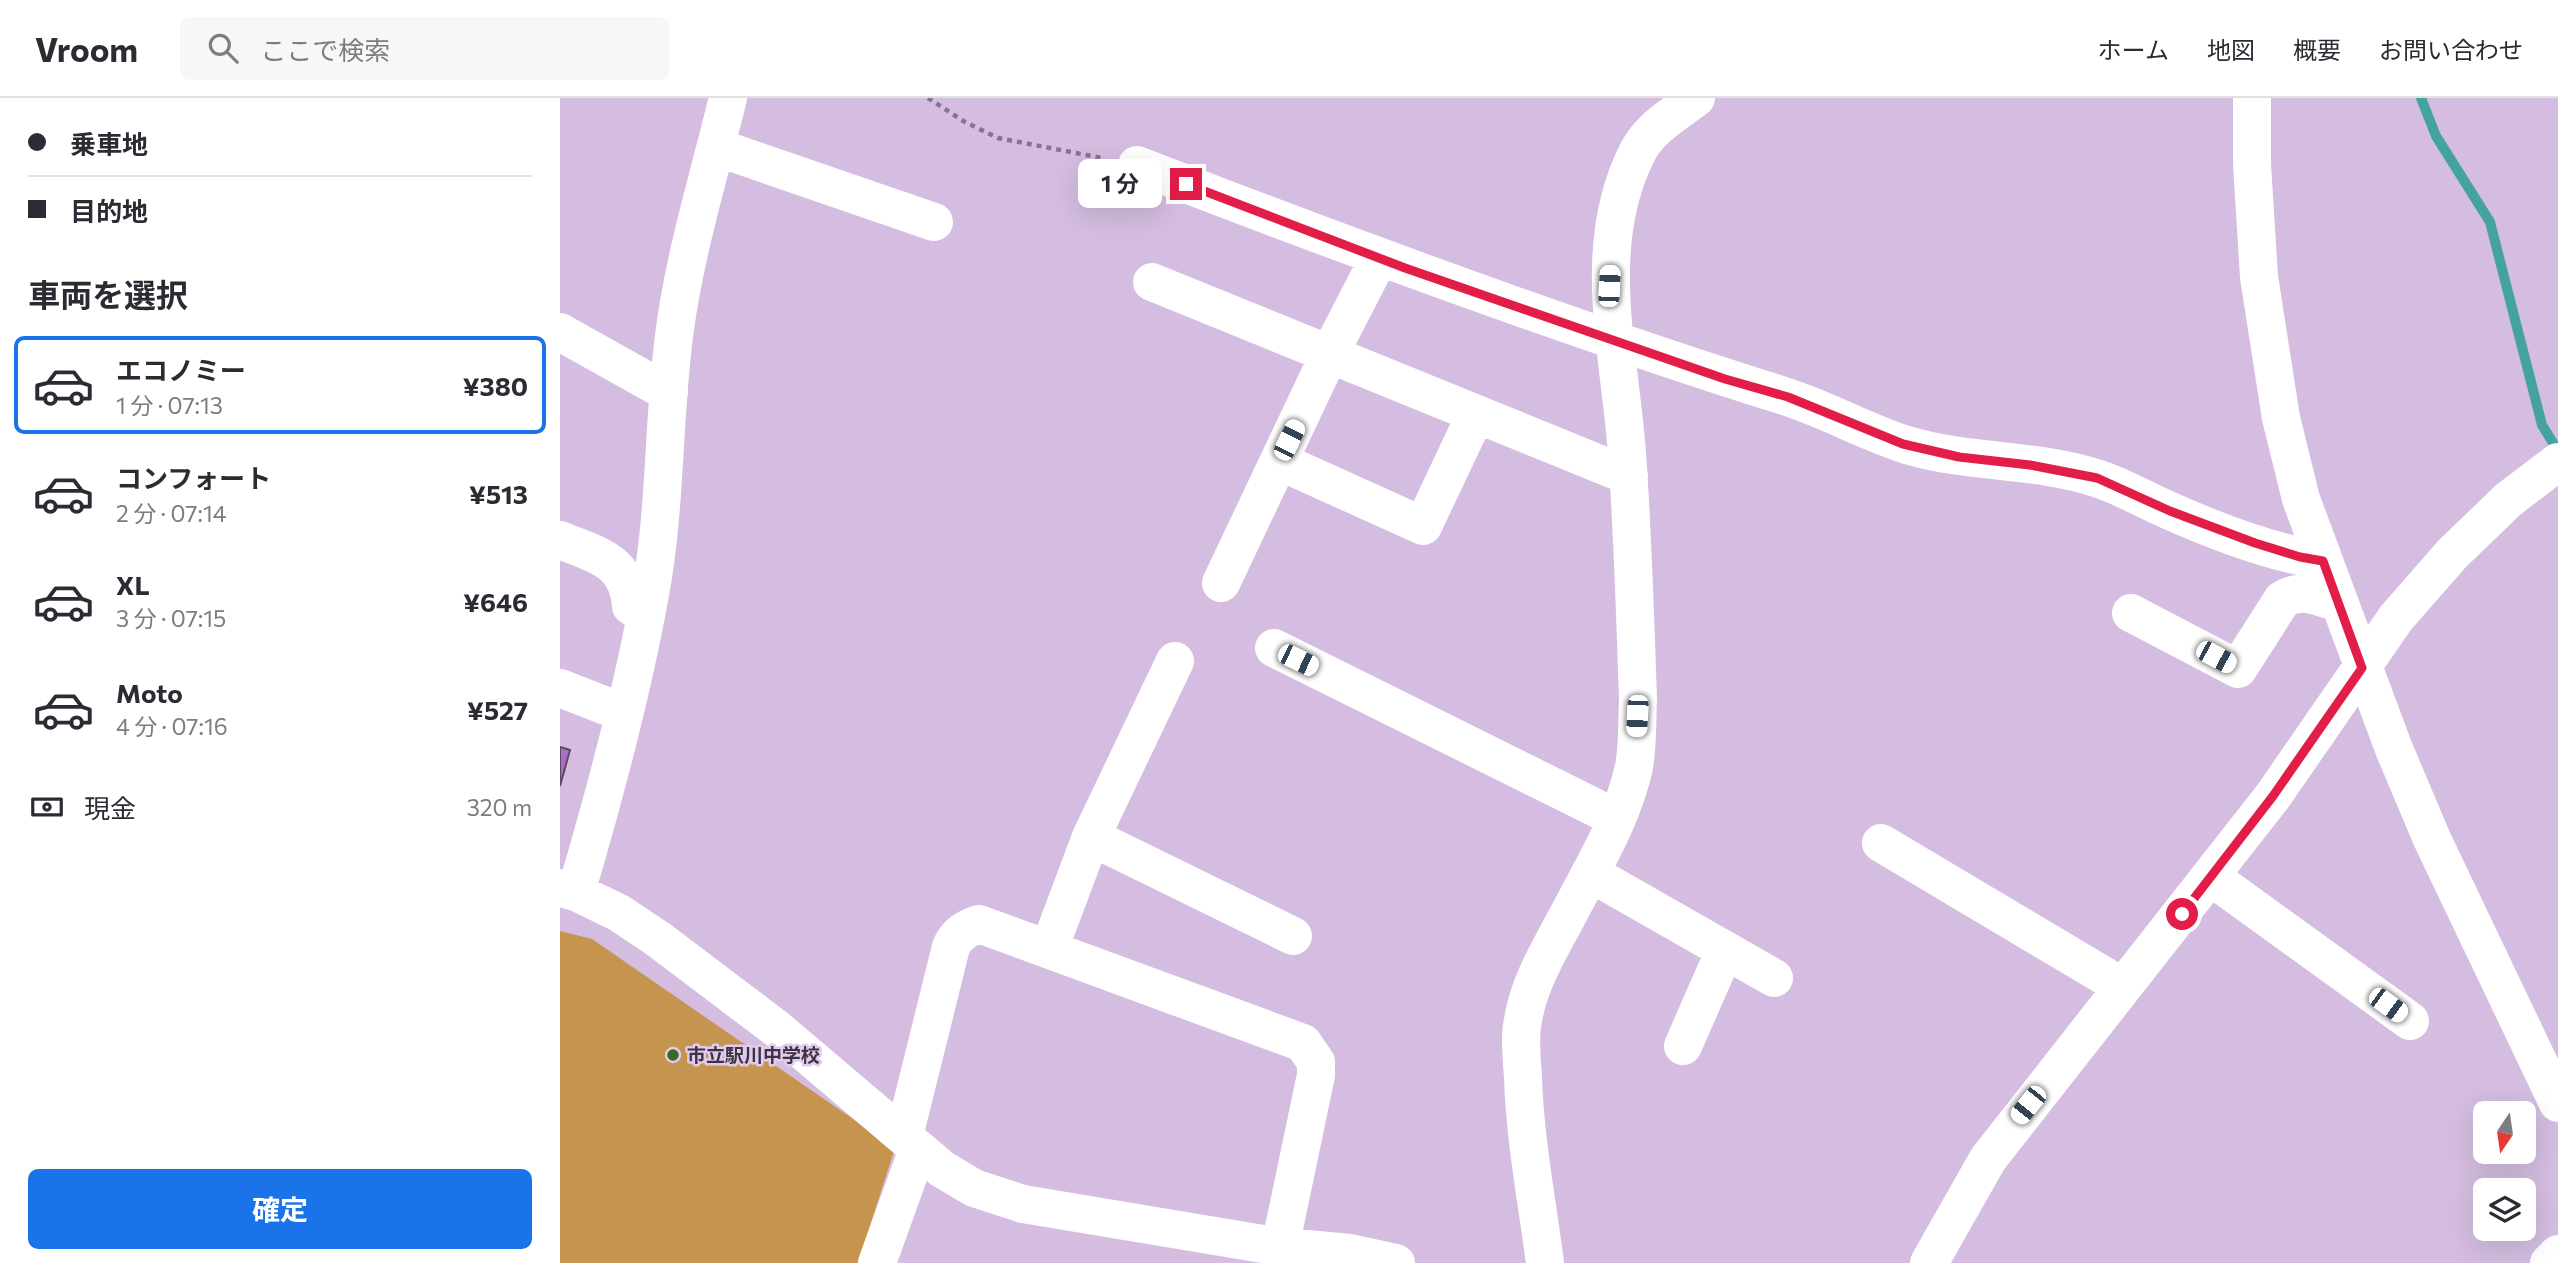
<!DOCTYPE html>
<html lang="ja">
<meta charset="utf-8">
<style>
body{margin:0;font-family:Commissioner,"Noto Sans JP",sans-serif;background:#f7f7f7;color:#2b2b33;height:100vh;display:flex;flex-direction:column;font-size:26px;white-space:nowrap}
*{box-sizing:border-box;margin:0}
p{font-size:23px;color:#7c7c81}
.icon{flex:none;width:38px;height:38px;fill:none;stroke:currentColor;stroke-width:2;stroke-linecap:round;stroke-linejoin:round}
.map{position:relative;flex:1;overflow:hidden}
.panel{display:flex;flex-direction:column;background:#fff;width:560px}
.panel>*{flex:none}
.banner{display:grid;align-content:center;height:154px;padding:0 28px;background:#fff}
.needle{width:46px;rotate:193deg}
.buttons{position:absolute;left:1913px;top:1003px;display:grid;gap:14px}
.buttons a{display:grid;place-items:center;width:63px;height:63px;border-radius:10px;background:#fff;box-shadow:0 7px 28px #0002;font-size:35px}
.end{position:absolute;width:32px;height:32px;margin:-16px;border:9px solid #e11d48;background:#fff;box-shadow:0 0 0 4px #fff}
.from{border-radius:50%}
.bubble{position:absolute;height:49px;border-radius:10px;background:#fff;box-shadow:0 7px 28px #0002;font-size:23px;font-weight:700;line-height:49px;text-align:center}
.car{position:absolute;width:21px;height:42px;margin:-21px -10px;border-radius:9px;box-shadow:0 0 5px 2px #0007;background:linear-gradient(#fff 24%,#345 0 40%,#fff 0 76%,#345 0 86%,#fff 0)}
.banner b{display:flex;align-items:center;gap:24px;height:66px;font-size:26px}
.banner b+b{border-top:2px solid #e1e1e2}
.banner i{width:18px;height:18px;background:#2b2b33}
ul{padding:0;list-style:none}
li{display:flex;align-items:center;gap:21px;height:98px;margin:0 14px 10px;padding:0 14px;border:4px solid transparent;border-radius:10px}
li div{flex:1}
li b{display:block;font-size:26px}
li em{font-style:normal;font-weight:700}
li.current{border-color:#1a73e8}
li>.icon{width:63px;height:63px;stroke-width:1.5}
h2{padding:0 28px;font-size:32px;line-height:84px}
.pay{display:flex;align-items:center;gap:18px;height:77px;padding:0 28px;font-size:26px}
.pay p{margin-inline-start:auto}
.action{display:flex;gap:14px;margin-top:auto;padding:14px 28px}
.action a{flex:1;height:80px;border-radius:10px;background:#1a73e8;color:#fff;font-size:28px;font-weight:700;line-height:80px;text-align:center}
header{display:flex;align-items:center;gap:42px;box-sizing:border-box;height:98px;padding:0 35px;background:#fff;border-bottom:2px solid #e1e1e2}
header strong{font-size:33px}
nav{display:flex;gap:38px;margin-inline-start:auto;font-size:24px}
.search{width:490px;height:63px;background:#f7f7f7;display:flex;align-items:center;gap:18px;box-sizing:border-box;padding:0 24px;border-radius:10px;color:#7c7c81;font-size:26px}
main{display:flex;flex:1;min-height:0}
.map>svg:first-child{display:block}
.green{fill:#c5944e}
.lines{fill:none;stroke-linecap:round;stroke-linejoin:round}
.stream{stroke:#44a2a1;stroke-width:10}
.building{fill:#ab6dc8;stroke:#5d4967;stroke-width:2}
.path{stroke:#84758c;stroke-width:4.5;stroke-dasharray:5 5;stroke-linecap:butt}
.minor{stroke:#fff;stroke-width:38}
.route{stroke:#e11d48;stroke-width:9}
.poi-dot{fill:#3f6722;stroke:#e2caee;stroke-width:2.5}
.labels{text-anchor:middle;stroke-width:5;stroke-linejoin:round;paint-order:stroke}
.poi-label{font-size:19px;font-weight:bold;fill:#3d3442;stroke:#e2caee;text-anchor:start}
</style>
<header>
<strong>Vroom</strong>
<div class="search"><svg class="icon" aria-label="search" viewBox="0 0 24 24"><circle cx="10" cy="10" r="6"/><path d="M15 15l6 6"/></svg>ここで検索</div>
<nav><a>ホーム</a><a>地図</a><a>概要</a><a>お問い合わせ</a></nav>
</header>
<main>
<section class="panel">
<div class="banner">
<b><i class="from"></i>乗車地</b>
<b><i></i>目的地</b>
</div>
<h2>車両を選択</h2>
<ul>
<li class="current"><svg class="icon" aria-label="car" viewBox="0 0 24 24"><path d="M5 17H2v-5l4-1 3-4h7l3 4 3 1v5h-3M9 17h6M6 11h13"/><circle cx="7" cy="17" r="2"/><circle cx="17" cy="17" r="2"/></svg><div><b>エコノミー</b><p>1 分 · 07:13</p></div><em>¥380</em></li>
<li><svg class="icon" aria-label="car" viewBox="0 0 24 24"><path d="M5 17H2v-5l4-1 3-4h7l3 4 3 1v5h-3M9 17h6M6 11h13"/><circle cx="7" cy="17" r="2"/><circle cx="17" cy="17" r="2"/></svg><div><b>コンフォート</b><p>2 分 · 07:14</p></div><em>¥513</em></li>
<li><svg class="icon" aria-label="car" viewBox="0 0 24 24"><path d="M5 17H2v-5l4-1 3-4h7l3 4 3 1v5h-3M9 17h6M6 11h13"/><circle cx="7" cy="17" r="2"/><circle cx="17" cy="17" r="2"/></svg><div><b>XL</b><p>3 分 · 07:15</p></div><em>¥646</em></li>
<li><svg class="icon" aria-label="car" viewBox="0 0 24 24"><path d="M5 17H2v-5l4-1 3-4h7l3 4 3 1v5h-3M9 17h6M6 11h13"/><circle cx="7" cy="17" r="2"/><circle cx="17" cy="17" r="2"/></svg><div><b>Moto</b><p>4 分 · 07:16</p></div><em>¥527</em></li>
</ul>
<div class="pay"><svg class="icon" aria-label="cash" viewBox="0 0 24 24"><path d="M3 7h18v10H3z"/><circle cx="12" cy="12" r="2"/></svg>現金<p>320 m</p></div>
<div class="action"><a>確定</a></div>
</section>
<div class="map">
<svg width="1998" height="1165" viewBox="0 0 1998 1165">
<rect width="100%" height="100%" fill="#d4bde0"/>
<path class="green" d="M0,833l32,8 303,209 -37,115h-298z"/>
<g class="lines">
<path class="stream" d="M1861,0l15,38 54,86 52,203 16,26"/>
</g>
<path class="building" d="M0,649l10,3 -10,36z"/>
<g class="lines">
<path class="path" d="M368,0l37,24 33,16 104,20"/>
<path class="minor" d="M1692,0v66l7,113 22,141 20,81 93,250 38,90 126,264
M156,49l218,75
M577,67c214,83 428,162 647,231 42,13 81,36 123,49 62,19 130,13 192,34 24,8 46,21 69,31 49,22 102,42 155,51
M592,184l477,194
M0,234l109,61
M719,363l144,65 53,-112
M0,442c36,15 68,20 71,66l15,10
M661,485l109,-230 49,-95
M1571,515l107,56 44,-69c18,-13 37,-3 56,3
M714,550l342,170
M0,590l64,25
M531,739l202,99
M1321,745l242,144
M1030,775l184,105
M1651,779l199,144
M0,790l16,4 43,21 39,26 119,90 165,140 32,19 49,16 252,42 75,7 46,10
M16,794c29,-98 56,-198 74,-298 16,-85 13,-173 24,-258 10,-80 35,-160 54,-238
M489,851l42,-112 84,-176
M1123,948l42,-96
M344,1038l47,-189c5,-12 15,-19 28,-23l324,119 13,19v13l-36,172
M317,1165l41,-114
M985,1165c-8,-62 -20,-123 -22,-185 -1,-19 -4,-40 0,-58 6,-38 28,-73 46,-107 24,-46 54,-95 65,-146 4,-22 3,-46 4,-69 -3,-81 -5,-163 -11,-244 -7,-100 -38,-208 11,-303 13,-24 37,-37 58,-53
M1369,1165l59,-104 285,-363 123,-178 56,-64 56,-54 50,-38
M1989,1165l9,-9"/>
</g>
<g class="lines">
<path class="route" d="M626,86l219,84 320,111 63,18 115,47 56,13 71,8 67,13 73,33 85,32 45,14 23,4 39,107 -89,128 -91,118"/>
</g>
<circle class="poi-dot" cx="113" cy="957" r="7"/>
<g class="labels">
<g class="poi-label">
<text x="127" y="964">市立駅川中学校</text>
</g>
</g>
</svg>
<div class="buttons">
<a><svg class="needle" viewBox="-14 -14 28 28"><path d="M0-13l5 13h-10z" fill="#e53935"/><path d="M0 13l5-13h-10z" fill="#7c7c81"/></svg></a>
<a><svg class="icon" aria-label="layers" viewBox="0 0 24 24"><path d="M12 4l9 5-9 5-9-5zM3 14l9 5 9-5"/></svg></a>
</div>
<i class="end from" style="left:1622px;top:816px"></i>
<i class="end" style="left:626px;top:86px"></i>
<div class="bubble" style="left:518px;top:61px;width:84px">1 分</div>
<i class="car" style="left:1049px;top:188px;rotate:3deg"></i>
<i class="car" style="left:729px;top:342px;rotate:26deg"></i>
<i class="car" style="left:1656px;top:559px;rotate:118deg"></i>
<i class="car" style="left:738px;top:562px;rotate:116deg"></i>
<i class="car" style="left:1077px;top:618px;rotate:183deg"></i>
<i class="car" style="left:1828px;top:907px;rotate:126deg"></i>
<i class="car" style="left:1468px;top:1007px;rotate:219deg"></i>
</div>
</main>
